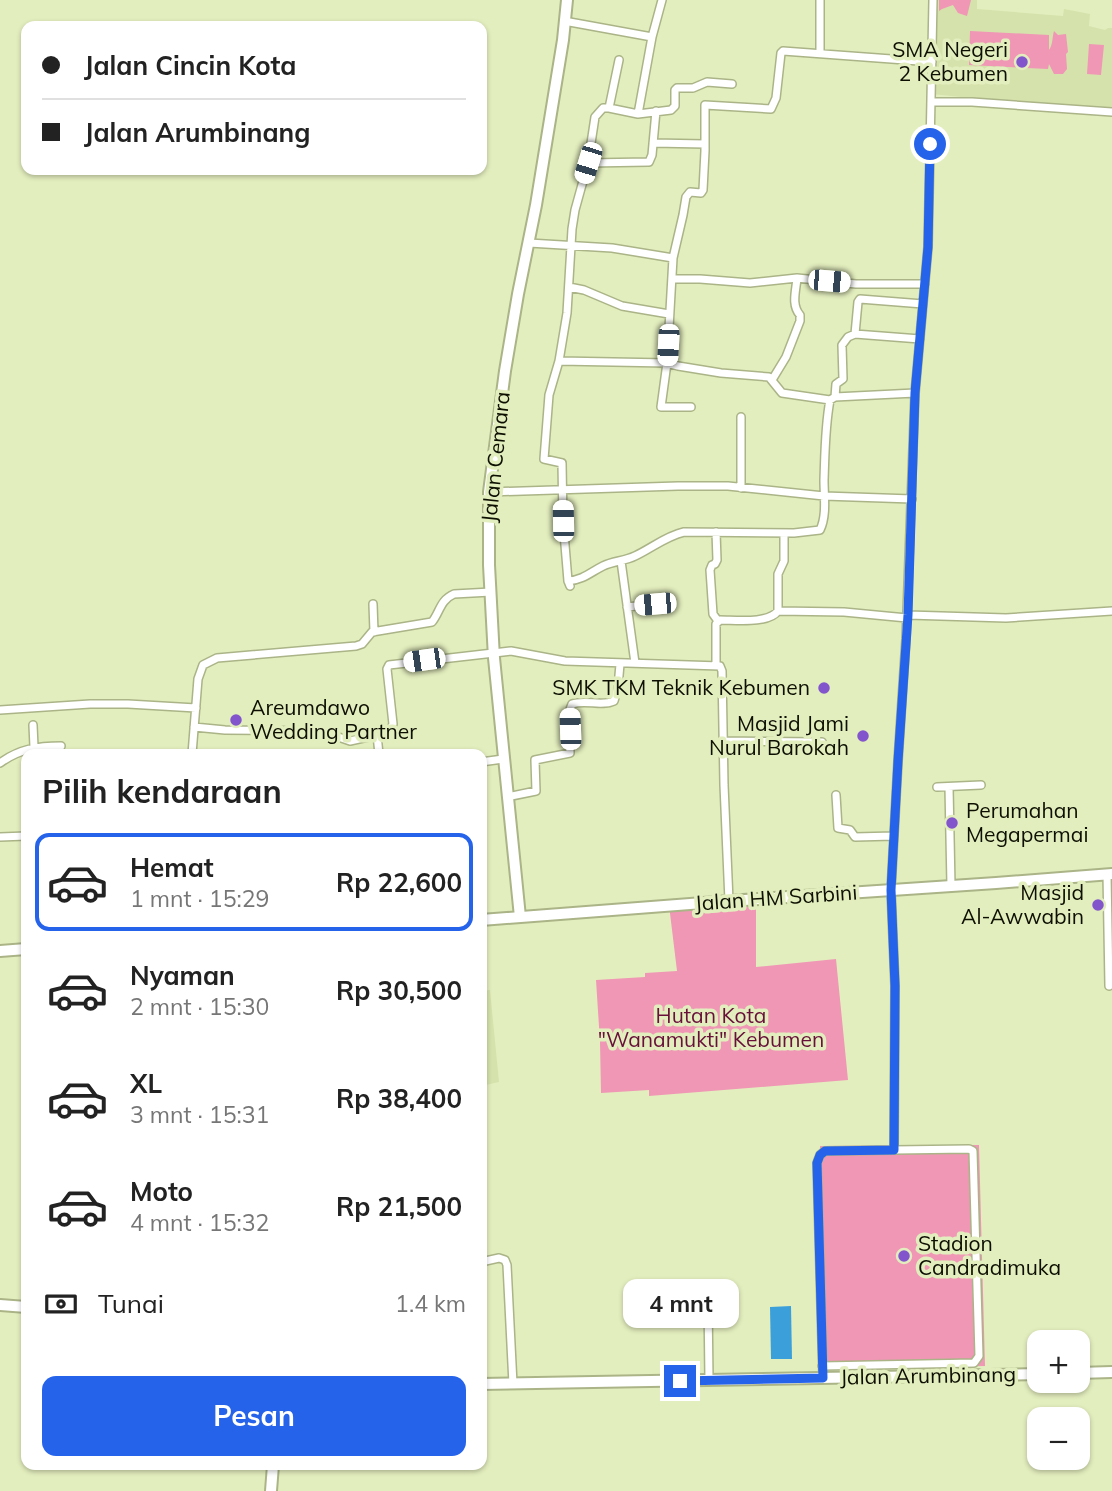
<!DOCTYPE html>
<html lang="id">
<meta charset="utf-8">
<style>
body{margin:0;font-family:Mulish,sans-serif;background:#f6f6f6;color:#222;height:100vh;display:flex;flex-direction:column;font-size:26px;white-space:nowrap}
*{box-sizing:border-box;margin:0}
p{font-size:23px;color:#767676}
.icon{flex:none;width:38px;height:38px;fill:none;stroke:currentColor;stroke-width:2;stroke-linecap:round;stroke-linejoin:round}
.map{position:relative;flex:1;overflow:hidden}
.details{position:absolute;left:21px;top:749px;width:466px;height:721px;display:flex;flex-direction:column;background:#fff;border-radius:14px;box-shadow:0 2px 5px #0004}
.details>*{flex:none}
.banner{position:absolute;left:21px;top:21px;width:466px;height:154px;border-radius:14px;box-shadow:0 2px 5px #0004;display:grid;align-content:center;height:154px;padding:0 21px;background:#fff}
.fabs{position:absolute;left:1027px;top:1330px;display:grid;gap:14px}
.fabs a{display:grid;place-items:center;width:63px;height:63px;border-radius:14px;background:#fff;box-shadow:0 2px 5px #0004;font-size:35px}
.end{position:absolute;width:32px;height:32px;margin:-16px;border:9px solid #2563eb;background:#fff;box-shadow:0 0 0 4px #fff}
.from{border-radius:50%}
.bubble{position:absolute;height:49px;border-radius:14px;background:#fff;box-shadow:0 2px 5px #0004;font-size:23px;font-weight:700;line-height:49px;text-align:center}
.car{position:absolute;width:21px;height:42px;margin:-21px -10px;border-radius:9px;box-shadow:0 0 5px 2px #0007;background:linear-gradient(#fff 24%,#345 0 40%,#fff 0 76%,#345 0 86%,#fff 0)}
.banner b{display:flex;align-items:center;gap:24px;height:66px;font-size:26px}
.banner b+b{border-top:2px solid #e0e0e0}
.banner i{width:18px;height:18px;background:#222}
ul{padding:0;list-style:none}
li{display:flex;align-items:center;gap:21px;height:98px;margin:0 14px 10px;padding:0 7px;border:4px solid transparent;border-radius:14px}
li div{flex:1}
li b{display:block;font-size:26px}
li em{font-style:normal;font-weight:700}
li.active{border-color:#2563eb}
li>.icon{width:63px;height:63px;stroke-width:1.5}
h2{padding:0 21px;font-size:32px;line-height:84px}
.pay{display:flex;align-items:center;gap:18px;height:77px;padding:0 21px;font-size:26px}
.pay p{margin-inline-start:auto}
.primary-button{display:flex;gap:14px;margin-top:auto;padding:14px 21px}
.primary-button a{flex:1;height:80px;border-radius:14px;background:#2563eb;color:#fff;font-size:28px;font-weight:700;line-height:80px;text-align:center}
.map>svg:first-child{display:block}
.built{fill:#d6e2ac}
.green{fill:#ef97b5}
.water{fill:#3ba0da}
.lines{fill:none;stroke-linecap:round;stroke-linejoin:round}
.street-casing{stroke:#aab487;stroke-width:10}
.secondary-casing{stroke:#aab487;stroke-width:14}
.street{stroke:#fff;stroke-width:7}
.secondary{stroke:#fff;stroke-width:10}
.route{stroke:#2563eb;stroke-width:9}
.poi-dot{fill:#8355cd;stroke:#e3eebe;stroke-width:2.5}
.labels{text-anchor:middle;stroke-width:7;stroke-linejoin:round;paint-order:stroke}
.poi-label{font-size:21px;fill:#0c0f01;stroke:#e3eebe;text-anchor:end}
.street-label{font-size:21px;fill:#0c0f01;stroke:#e3eebe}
.park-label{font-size:21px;fill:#681039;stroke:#e3eebe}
</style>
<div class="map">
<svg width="1112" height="1491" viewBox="0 0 1112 1491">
<rect width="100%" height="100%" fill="#e3eebe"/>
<path class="built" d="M933,0h44v9l86,7 1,-7 26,5 -1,12 16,4 3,-2h4v85l-180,-19z
M490,990l9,92 -18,4v-95z"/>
<path class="green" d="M939,0h32l-4,16 -9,-3 -5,-8 -11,4 -3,2z
M970,31l79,4v15c4,-6 3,-12 5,-19l4,4 8,-1 2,18 -2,2 1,15 -4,5h-9l-5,-10 -1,5 -79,-4z
M1089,44l15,1 -3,30 -14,-1z
M756,904v63l80,-8 12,121 -199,16v-6l-48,3 -1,-51 -4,-62 49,-3v-4l32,-2 -8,-66z
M979,1145l6,221 -166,3 1,-223z"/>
<path class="water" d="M791,1306l1,53h-21l-1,-52z"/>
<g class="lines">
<defs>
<path id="street" d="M820,0v53
M564,21l88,16
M931,102h41l140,10
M609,108l10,-48
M638,114l14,-77 10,-37
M653,143l52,1
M588,163l61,-1 3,-7 4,-44
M529,243l83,5 61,10
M673,279h27l50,4 47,-5 59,6h69
M569,287l15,3 38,16 47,8
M855,334l3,-32 2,-3 63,5
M559,361l108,2 11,3 43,7 48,4 13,16 48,7 5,-3 80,-4
M772,380l14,-23 14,-36v-6c-9,-10 -4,-24 -3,-37
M835,397l1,-13 7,-5 -1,-34 6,-8 7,-3 65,5
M691,407h-30l6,-44 6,-105 10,-43 3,-18 4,-5 11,1 2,-3 2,-39v-46l66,4 5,-11 5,-45 2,-2 149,11
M741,488v-71
M489,492l189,-6h50l96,10 88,3
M716,532l1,28 -2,4 -3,1 -2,5 3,44 5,7
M621,561l14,102
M568,581l-5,-60 -1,-58 -18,-4 5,-64 10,-34 8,-48 5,-84 3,-19 13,-47 7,-46 8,-9h6l29,6 33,-4 4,-4v-16l2,-2h16l14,-6 25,2
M570,586l-2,-5c15,-1 23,-9 35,-15 10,-5 22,-5 32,-10 17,-8 31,-20 49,-24l110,1 26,-3c7,-14 4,-34 4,-50 1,-27 1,-54 6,-80
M373,604l1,28
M627,607l28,-3
M778,611v-37l6,-13v-28
M908,615l98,3 106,-7
M716,665v-41l4,-4c16,0 48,4 58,-9l66,1 63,6
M0,710l90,-6h38l68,4
M33,725l1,22
M194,727l31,3 96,1 29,10 27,-6 2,19
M377,735l13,-5 3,-6 -6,-55 2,-4 122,-14 54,10 155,5 2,5 2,114 5,116
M723,741l99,1
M192,754l6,-75 5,-14 14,-7 139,-12 6,-2 10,-12 60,-10c8,-10 8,-22 22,-28l37,-2
M481,762l22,-3
M0,763c19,-14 38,-17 61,-17
M937,787l44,-2
M949,787l2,99
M836,795l2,33 12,2 5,7 39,-1
M507,797l29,-6 -1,-31 35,-7 -1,-41 3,-8c14,-5 29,3 42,-3l4,-14 2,-23
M0,837l26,-1
M1107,874l2,112
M481,1262l18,-4 6,2 2,5 6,119
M708,1300l1,80
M822,1366l152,-3 5,-7 -6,-205 -4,-2 -75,1
M823,1378l-6,-215 3,-8 5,-4 69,-1 1,-164 -4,-96 7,-129 8,-122 9,-246 13,-146 5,-247"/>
<path id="secondary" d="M520,917l-26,-259 -5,-93v-73l16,-121 13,-77 18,-89 27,-165 4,-40
M481,920l248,-19 267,-18 116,-9
M0,951l26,-2
M0,1305l26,2
M1078,1373l34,-1
M481,1384l559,-10
M271,1491l2,-26"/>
</defs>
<use href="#street" class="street-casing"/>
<use href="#secondary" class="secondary-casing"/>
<use href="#street" class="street"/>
<use href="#secondary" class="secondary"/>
</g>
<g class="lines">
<path class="route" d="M680,1381l143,-3 -6,-215 3,-8 5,-4 69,-1 1,-164 -4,-96 7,-129 10,-146 7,-222 13,-146 2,-103"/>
</g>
<g class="poi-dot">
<circle cx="1022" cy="62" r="7"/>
<circle cx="824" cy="688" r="7"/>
<circle cx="236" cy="720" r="7"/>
<circle cx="863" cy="736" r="7"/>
<circle cx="952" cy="823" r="7"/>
<circle cx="1098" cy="905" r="7"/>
<circle cx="904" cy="1256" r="7"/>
</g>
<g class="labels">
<g class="poi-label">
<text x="1008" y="57">SMA Negeri<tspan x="1008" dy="24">2 Kebumen</tspan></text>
<text x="810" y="695">SMK TKM Teknik Kebumen</text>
<text x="250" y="715" text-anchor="start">Areumdawo<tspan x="250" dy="24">Wedding Partner</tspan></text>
<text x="849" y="731">Masjid Jami<tspan x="849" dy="24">Nurul Barokah</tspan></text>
<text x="966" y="818" text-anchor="start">Perumahan<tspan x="966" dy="24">Megapermai</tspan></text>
<text x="1084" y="900">Masjid<tspan x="1084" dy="24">Al-Awwabin</tspan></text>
<text x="918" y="1251" text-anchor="start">Stadion<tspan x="918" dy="24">Candradimuka</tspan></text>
</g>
<g class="street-label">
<text transform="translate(496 457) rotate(-84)" y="7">Jalan Cemara</text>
<text transform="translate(776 898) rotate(-4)" y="7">Jalan HM Sarbini</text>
<text transform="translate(928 1376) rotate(-1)" y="7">Jalan Arumbinang</text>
</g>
<g class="park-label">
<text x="711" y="1023">Hutan Kota<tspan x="711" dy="24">"Wanamukti" Kebumen</tspan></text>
</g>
</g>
</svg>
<div class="fabs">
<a>+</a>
<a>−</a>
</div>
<i class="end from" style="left:930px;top:144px"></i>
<i class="end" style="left:680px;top:1381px"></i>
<div class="bubble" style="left:623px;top:1279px;width:116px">4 mnt</div>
<i class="car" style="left:588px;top:163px;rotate:197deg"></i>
<i class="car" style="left:829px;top:281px;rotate:95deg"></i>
<i class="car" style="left:668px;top:345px;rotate:183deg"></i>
<i class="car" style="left:563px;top:521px;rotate:359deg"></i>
<i class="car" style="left:655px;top:604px;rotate:265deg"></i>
<i class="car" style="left:424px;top:660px;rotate:262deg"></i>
<i class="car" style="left:570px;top:729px;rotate:358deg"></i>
<div class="banner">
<b><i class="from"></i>Jalan Cincin Kota</b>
<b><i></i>Jalan Arumbinang</b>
</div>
<section class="details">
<h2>Pilih kendaraan</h2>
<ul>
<li class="active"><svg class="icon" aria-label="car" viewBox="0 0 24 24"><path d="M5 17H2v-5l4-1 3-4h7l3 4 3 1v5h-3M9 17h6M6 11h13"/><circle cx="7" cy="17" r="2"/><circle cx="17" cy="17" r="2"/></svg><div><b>Hemat</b><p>1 mnt · 15:29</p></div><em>Rp 22,600</em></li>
<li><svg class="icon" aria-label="car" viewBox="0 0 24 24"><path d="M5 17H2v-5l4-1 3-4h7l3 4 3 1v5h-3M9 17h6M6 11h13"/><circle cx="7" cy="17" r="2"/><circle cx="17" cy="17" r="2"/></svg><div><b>Nyaman</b><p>2 mnt · 15:30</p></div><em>Rp 30,500</em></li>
<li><svg class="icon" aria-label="car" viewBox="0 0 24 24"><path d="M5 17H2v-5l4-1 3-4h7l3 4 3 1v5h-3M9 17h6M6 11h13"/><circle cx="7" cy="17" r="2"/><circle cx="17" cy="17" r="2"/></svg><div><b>XL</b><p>3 mnt · 15:31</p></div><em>Rp 38,400</em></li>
<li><svg class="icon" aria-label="car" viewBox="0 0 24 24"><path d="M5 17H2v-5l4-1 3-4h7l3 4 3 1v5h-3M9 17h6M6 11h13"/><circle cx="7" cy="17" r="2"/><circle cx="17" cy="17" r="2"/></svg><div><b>Moto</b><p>4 mnt · 15:32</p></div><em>Rp 21,500</em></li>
</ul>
<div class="pay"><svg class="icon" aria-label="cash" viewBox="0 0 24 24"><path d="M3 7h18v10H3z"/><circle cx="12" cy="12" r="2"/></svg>Tunai<p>1.4 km</p></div>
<div class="primary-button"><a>Pesan</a></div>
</section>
</div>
